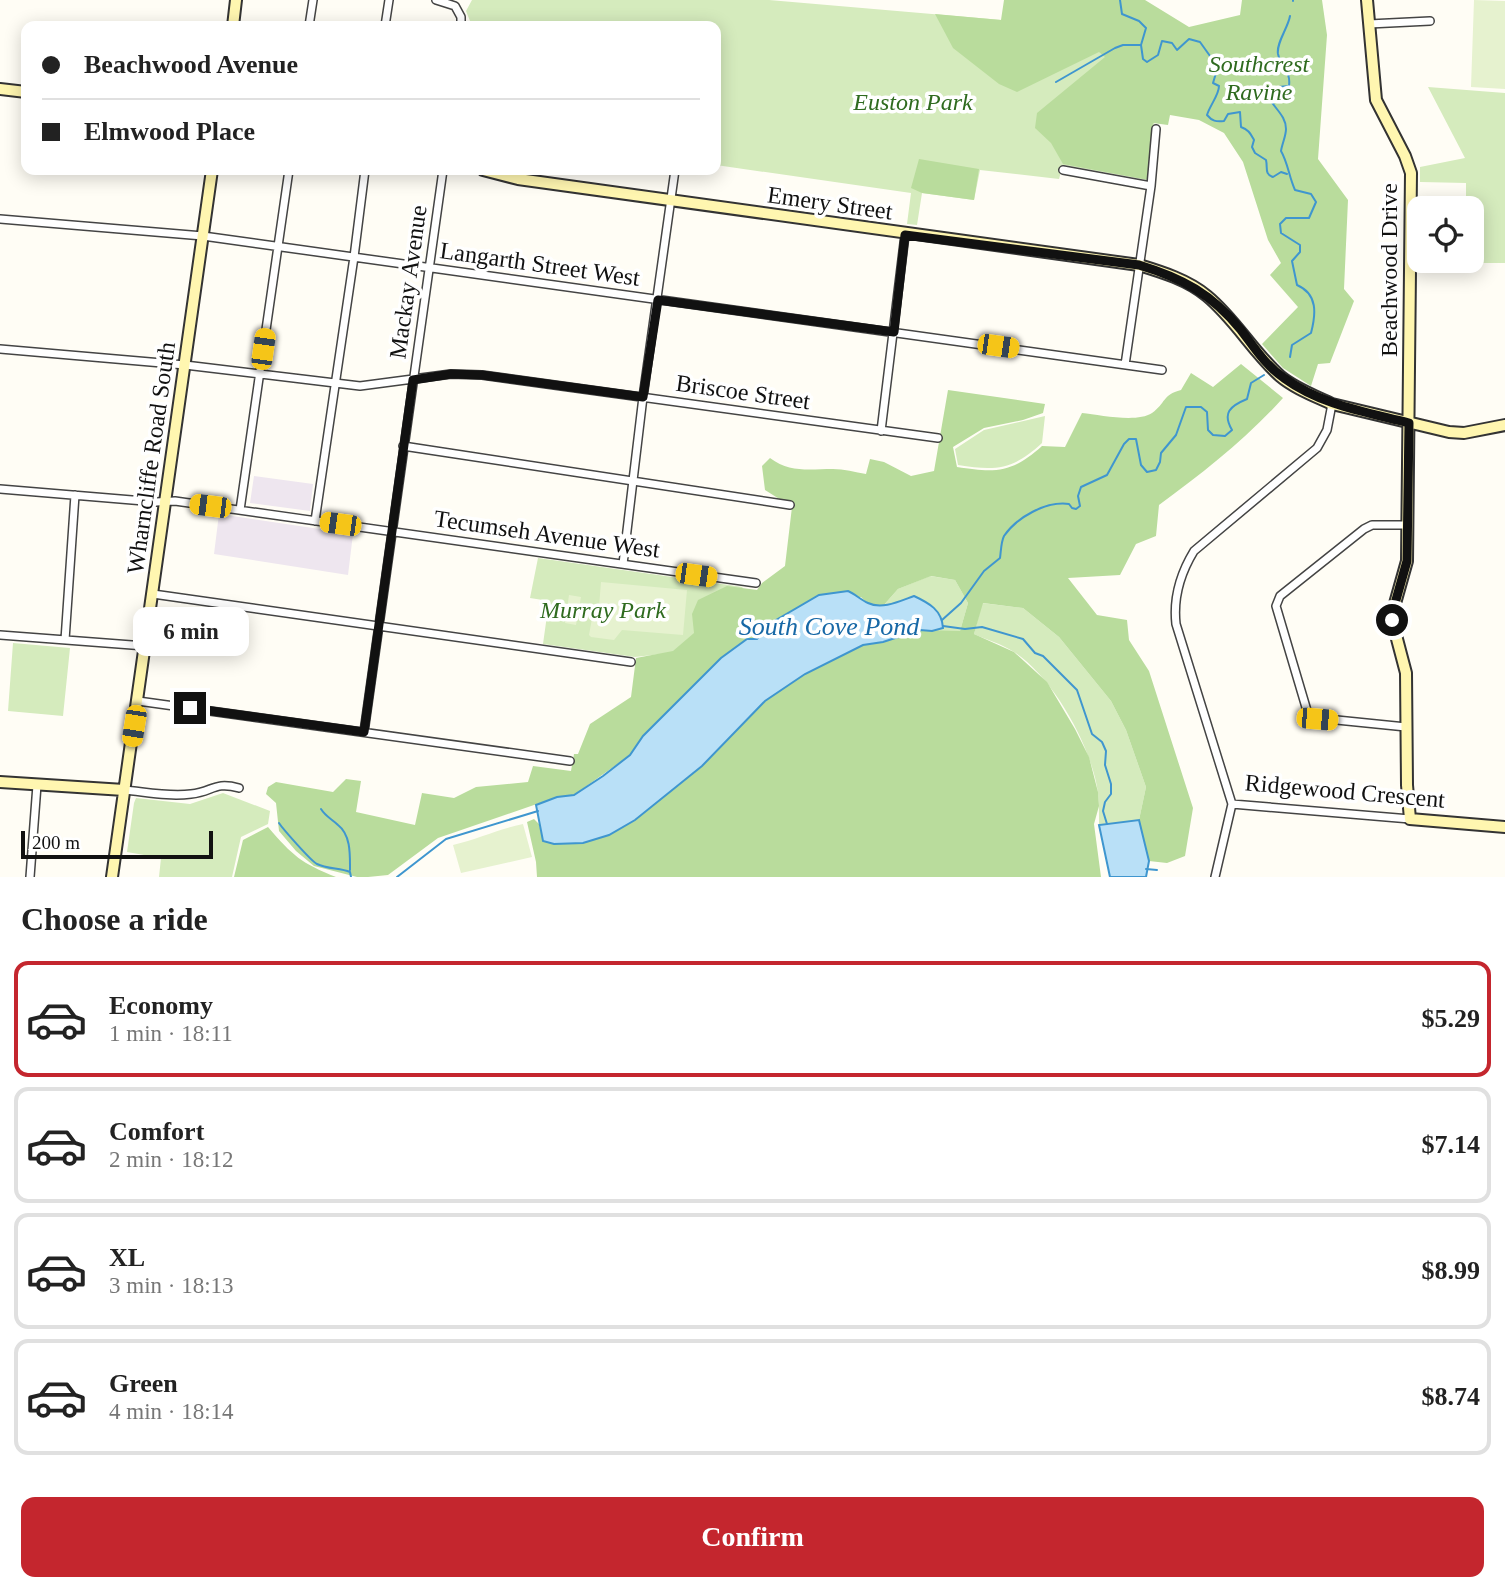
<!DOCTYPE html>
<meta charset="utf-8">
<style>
body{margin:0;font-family:Georgia,serif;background:#f2f2f2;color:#222;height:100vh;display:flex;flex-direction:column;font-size:26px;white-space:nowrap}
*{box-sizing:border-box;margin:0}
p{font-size:23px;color:#767676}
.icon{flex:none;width:38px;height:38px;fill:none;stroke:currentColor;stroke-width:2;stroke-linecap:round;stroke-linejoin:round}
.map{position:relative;height:877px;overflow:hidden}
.side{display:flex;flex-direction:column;background:#fff;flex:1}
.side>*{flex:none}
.hud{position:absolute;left:21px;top:21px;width:700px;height:154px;border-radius:14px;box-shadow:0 4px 18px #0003;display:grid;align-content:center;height:154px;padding:0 21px;background:#fff}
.buttons{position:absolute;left:1407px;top:196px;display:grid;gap:14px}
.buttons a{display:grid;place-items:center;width:77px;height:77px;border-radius:14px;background:#fff;box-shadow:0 4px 18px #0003;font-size:35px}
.scale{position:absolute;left:21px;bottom:18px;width:192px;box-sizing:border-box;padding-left:7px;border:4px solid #111;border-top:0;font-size:19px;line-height:24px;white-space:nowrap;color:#111;-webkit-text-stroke:5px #fff;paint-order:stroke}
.end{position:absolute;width:32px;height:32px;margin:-16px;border:9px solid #111;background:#fff;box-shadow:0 0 0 4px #fff}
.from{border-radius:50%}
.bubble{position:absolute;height:49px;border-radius:14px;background:#fff;box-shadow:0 4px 18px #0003;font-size:23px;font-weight:700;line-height:49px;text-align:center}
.car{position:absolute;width:21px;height:42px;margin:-21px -10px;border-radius:9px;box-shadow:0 0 5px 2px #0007;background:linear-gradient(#f5c518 24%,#345 0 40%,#f5c518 0 76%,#345 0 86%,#f5c518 0)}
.hud b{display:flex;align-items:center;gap:24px;height:66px;font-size:26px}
.hud b+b{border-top:2px solid #e0e0e0}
.hud i{width:18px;height:18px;background:#222}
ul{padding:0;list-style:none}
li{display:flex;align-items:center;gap:21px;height:116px;margin:0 14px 10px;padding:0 7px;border:4px solid #e0e0e0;border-radius:14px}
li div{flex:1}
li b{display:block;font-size:26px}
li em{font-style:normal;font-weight:700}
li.selected{border-color:#c4262e}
li>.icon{width:63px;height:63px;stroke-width:1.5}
h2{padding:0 21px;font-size:32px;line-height:84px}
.button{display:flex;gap:14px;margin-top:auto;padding:14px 21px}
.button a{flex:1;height:80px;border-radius:14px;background:#c4262e;color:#fff;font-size:28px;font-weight:700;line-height:80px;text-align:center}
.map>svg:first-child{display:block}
.industrial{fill:#eee6ef}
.green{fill:#d5ebbd}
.forest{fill:#b9dc9c}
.pitch{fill:#e6f2cf}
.water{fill:#b9e0f7;stroke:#3f96cf;stroke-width:2}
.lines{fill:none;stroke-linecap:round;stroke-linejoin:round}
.stream{stroke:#3f96cf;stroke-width:2}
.street-casing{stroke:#444;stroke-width:10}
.secondary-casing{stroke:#333;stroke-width:14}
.street{stroke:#fff;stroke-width:7}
.secondary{stroke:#fff6b0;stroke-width:10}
.route{stroke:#111;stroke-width:9}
.labels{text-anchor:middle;stroke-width:7;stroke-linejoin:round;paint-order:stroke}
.park-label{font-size:24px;font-style:italic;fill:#2f6b1f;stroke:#fff}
.street-label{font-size:24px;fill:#111;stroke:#fff}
.water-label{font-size:26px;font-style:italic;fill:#1768a6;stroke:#fff}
</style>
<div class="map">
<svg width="1505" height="877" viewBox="0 0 1505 877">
<rect width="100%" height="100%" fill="#fffdf5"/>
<path class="industrial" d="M254,476l59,8 -3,27 -60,-8z
M219,514l134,20 -5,41 -134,-21z"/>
<path class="green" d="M472,0h297l233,20 160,31 -14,129 -85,-15 -4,14 -79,-9 -6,30 -52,-7 -5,32 -10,-1 4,-31 -195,-28v-139h-244l-6,-15z
M1428,87l77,6v170h-37v-2h4v-53h-6v-25l-46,-1v-15l45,-9z
M1045,416l-3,27c-29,27 -46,28 -84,22l-3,-16 29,-19z
M538,558l205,29 -64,65 -44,5 -92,-13 6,-43 -19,-3z
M930,576l25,4 13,23 -8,28h-28l11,-3 -60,-22 15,-17z
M982,603l41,5 36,29 52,64 15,29 20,57 -7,33 -40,5c0,-10 0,-22 -1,-32 -6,-46 -45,-116 -84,-141 -12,-8 -27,-12 -40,-18z
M13,643l57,5 -7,68 -55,-5z
M223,793l47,18 -2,13 -27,13 -9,40h-73l2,-19 -34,-6 7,-49 2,-5 54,6z"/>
<path class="forest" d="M1004,0h141l44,27 51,-12 2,-15h80l5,35 -9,124 30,41 -4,89 10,12 -24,62 -12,1 -7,22 -28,-18 -21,-24 36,-37 -28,-32 11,-12 -13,-23 -25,-78 -19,-29 -25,-13 -29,-5 -2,10 -15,-2 -5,57 -85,-16 -12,-21 -16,-15 2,-15 68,-56 -6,-5 -82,40 -18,-8 -46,-36 -18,-34 66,6z
M919,159l60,10 -5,31 -52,-7 -11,-5z
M1241,364l42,34c-37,41 -79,74 -124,107l-3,31 -20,8 -16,31 -52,3 29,37 30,5 2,20 20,31 44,137 -8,48 -18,7 -18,-2 -10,-41 7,-33 -20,-57 -15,-29 -52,-64 -36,-29 -40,-5 -9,31 40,18 33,30 28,47 14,28 9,35 1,14 -5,18 7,53h-564l-1,-15 -9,-40 7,-3 5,5 4,17 92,-21 67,-54 63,-65 40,-27 58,-29 20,-3 37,-12 40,1 8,-28 -13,-23 -24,-4 -33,13 -15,17 -16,-3 -6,-6 -90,26 -14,16 -36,19 -78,78 -13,19 -56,40 -17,2 -119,41 -50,37 -20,2h-11l-43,-11 -18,-15 -17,-20 -3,-28 -10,-9 2,-7 8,-5 57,10 13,-13 15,2 -5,31 59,13 7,-32 32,5 22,-11 52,-5 5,-16 38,5 3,-17h4l12,-30 41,-27 5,-39 37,-7 21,-18 -2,-19 6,-14 29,-14 30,4 5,-7 23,-17 7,-59 -27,-17 -3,-24 8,-8c20,15 39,11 63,11 11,0 22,3 33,5l4,-15 14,3 27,14 23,-5 14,-81 97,14 -2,9 -20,7 -39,8 -31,19 4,20c39,6 55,6 85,-21l23,1 17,-34c18,2 55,10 70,0 14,-10 10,-18 29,-23l10,-17 22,14z
M268,827c25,29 33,36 68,50h-102l9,-37z"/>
<path class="pitch" d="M1474,0l31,1v88l-34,-2z
M601,582l86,8 -4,45 -61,-5 -8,10 -23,-3 -2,-2 4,-22 6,-6z
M569,595l12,2 -5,28 -11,-2z
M523,824l9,33 -71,16 -8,-28c25,-6 46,-16 70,-21z"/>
<path class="water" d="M848,591c7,3 13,9 20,12 14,7 32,-2 46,-7 15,7 28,14 29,32l-11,3 -12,-1 -37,12 -20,3 -58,29 -40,27 -63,65 -67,54 -26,15 -26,8 -29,1 -11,-3 -7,-36 21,-8 17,-2 29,-19 27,-21 13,-19 78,-78 26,-19h10l14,-16 48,-28z
M1139,820l10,41 -3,16h-36l-11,-52z"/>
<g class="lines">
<path class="stream" d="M1120,0l2,14 17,7 7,7 -5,17 2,14 4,3 11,-7 4,-14 10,2 5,7 12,-11 11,3 10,14 11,1 3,4 -8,12 -3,10 6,3c0,9 -9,19 -12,29 5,6 9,7 17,6l4,-7 12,-2 1,15c8,3 9,6 13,13l-2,7 3,6 11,7c2,8 -2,14 7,17l8,-5 6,2
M1293,1v-1
M1056,82l59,-34 8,-3h17
M1290,357l2,-12 19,-12c5,-19 7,-39 -14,-48l-5,-24 8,-9v-7l-19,-12 -1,-9 6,-6h23l7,-16 -5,-8 -16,-4c-6,-13 -7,-27 -14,-39 1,-7 5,-15 5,-22 0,-17 -19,-24 -19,-41l22,-2c2,-16 -8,-18 -11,-32 -2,-11 10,-26 12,-38
M942,620l19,-17 23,-32 16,-13c1,-7 1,-16 4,-22 13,-19 42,-35 65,-32l3,4 4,1 4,-3 -2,-10 3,-9 26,-12 17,-31 5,-5h7l5,26 6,7 9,-2 4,-8 1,-9 15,-18 10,-28h15l6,5 1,18 5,5 12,1 7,-6c-10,-17 -2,-24 15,-31l4,-16 13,-8
M943,626l22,3 17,-2 41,12 12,14 8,3 34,34 15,44 10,8 4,9 -1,14 6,19v10l-6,8 -2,9 4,13
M321,809c5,8 11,10 17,16 13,10 12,30 12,45
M279,823c4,6 32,38 38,41 10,5 23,4 33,8l1,5
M1146,869l11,1
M397,877l49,-38 92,-28"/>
<defs>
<path id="street" d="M436,0l19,6 6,11v9
M1369,24l61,-3
M309,26l4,-26
M385,26l4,-26
M1063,170l88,16
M0,219l203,17 959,134
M0,349l185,16 175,21 91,-12 31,1 456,63
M1125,365l26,-179 5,-57
M881,431l24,-196
M403,446l387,59
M0,489l156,13 19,-1 581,82
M240,510l49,-340
M315,521l39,-264 11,-87
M623,564l20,-167 32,-227
M153,594l478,68
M0,635l145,11
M65,640l10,-145
M138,701l432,60
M1406,727l-89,-9 -9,-4 -32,-108 4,-10 84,-67 8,-4h36
M364,732l79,-562
M124,790c22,2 45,7 67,4 22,-2 23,-13 48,-6
M1232,804l-56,-180c-3,-27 4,-50 18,-73l123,-103 10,-18 5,-26
M1232,804l178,15
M30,877l7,-92
M1215,877l17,-73"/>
<path id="secondary" d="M1367,0l9,100 29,56 6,17 -4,388 -13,46 -2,13 14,53 1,112 3,34 95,8
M233,26l3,-26
M0,89l26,3
M483,170l35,9 621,86c23,7 49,15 68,31 28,23 46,56 73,80 14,12 35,20 52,28l117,28 15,1 41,-8
M0,782l124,8
M112,877l100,-707"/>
</defs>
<use href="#street" class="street-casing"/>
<use href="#secondary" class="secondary-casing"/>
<use href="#street" class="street"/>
<use href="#secondary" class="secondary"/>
</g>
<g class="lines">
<path class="route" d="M190,708l174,24 49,-352 38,-6 31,1 161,22 15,-97 236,32 11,-97 234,30c43,13 73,29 102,65 13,17 25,36 43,48 37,27 82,34 125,45l-2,138 -13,46 -2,13"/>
</g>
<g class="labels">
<g class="park-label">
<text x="1259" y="72">Southcrest<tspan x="1259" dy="28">Ravine</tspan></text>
<text x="913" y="110">Euston Park</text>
<text x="603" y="618">Murray Park</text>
</g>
<g class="street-label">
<text transform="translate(830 203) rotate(8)" y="8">Emery Street</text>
<text transform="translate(540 264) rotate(8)" y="8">Langarth Street West</text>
<text transform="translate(1389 270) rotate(-90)" y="8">Beachwood Drive</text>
<text transform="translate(408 282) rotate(-82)" y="8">Mackay Avenue</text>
<text transform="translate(743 392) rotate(8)" y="8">Briscoe Street</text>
<text transform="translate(151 458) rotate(-82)" y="8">Wharncliffe Road South</text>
<text transform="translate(547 534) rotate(8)" y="8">Tecumseh Avenue West</text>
<text transform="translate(1345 791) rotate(5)" y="8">Ridgewood Crescent</text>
</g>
<g class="water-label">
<text x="829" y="635">South Cove Pond</text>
</g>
</g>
</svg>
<div class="buttons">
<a><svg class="icon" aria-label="locate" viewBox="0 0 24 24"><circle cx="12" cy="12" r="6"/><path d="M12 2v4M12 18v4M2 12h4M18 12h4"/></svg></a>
</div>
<div class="scale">200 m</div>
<i class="end from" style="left:1392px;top:620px"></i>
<i class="end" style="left:190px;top:708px"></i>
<div class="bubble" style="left:133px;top:607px;width:116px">6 min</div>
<i class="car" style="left:998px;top:346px;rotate:98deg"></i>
<i class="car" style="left:263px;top:349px;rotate:8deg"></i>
<i class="car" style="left:210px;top:506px;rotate:277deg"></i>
<i class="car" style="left:340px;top:524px;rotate:278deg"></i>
<i class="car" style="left:696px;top:575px;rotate:98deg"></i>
<i class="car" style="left:1317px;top:719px;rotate:95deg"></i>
<i class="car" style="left:134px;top:726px;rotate:189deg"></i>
<div class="hud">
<b><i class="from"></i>Beachwood Avenue</b>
<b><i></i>Elmwood Place</b>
</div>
</div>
<section class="side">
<h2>Choose a ride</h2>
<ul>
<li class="selected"><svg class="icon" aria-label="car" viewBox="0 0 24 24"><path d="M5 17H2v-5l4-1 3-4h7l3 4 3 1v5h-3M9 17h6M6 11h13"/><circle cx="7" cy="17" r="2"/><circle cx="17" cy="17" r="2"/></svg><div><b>Economy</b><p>1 min · 18:11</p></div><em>$5.29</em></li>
<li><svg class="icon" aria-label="car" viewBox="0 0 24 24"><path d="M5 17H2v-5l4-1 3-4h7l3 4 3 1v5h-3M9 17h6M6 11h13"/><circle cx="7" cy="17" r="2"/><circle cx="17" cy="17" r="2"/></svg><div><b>Comfort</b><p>2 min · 18:12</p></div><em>$7.14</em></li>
<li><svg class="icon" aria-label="car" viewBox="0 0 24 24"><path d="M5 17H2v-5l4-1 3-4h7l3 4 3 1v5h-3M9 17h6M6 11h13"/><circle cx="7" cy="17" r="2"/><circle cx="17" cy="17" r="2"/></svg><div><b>XL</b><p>3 min · 18:13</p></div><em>$8.99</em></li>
<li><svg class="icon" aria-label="car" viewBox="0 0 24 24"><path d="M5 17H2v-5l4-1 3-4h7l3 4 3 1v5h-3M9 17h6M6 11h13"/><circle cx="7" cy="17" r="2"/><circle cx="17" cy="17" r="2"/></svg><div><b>Green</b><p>4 min · 18:14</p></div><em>$8.74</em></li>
</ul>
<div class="button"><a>Confirm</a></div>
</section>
